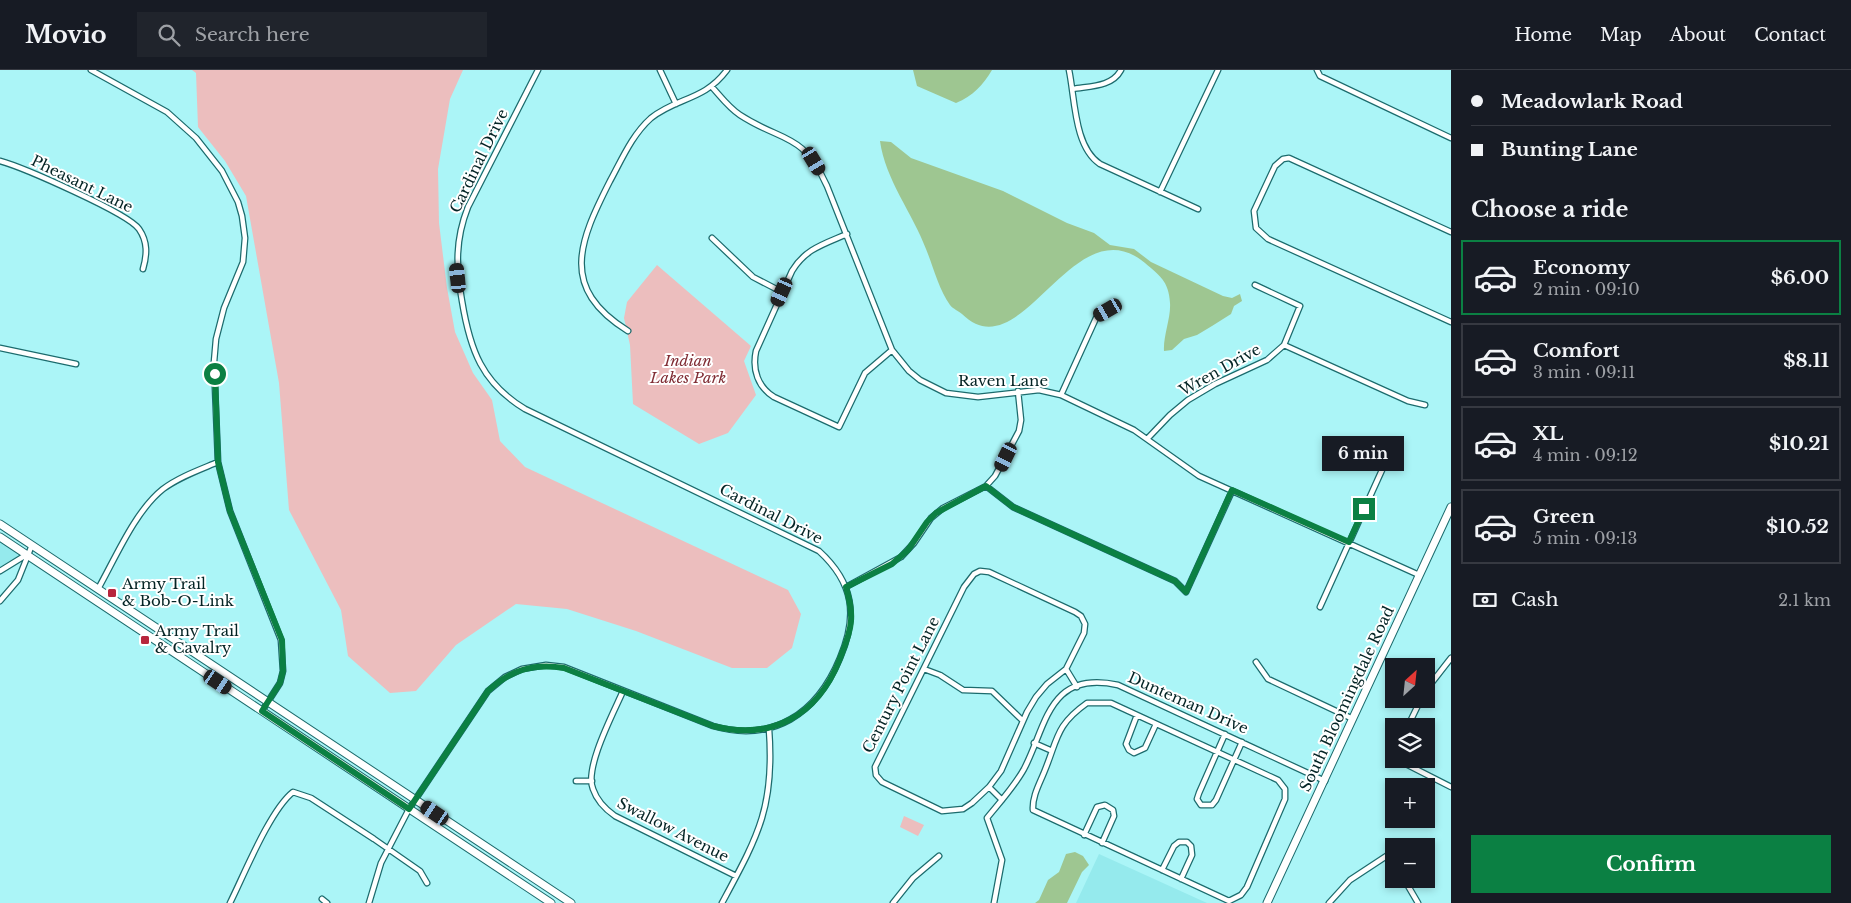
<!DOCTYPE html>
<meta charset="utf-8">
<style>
body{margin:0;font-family:"Libre Baskerville",serif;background:#20242c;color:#f1f3f6;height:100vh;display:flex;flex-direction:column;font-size:19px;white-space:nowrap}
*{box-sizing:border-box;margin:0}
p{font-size:16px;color:#9ea1a6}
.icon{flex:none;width:28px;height:28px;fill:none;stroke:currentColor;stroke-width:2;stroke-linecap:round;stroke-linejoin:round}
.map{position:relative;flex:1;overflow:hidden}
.side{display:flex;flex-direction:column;background:#171b24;width:400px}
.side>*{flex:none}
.hud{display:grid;align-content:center;height:110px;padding:0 20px;background:#171b24}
.needle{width:32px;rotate:27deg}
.tools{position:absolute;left:1385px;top:588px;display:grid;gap:10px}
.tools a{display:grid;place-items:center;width:50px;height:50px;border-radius:0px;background:#171b24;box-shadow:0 2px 8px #0003;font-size:25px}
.end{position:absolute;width:22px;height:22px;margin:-11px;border:6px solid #0b8043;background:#fff;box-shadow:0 0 0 2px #fff}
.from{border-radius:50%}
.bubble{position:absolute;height:35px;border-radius:0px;background:#171b24;box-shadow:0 2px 8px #0003;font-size:16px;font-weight:800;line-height:35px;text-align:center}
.car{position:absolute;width:15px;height:30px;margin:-15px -8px;border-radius:6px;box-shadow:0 0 4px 1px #0007;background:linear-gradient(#222 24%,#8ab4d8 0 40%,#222 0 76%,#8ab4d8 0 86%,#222 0)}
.hud b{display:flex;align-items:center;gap:18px;height:48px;font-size:19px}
.hud b+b{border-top:1px solid #363941}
.hud i{width:12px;height:12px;background:#f1f3f6}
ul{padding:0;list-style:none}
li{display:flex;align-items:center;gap:15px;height:75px;margin:0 10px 8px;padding:0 10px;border:2px solid #363941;border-radius:0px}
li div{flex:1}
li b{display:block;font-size:19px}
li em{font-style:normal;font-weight:800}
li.active{border-color:#0b8043}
li>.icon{width:45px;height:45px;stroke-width:1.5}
h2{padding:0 20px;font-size:22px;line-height:60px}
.pay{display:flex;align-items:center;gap:12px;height:55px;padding:0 20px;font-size:19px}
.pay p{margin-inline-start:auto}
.action{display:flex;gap:10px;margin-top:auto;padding:10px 20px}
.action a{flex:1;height:58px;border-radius:0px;background:#0b8043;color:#fff;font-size:20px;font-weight:800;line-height:58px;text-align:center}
header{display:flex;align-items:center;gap:30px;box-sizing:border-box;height:70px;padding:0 25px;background:#171b24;border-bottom:1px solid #363941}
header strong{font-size:24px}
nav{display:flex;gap:28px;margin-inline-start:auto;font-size:18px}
.search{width:350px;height:45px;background:#20242c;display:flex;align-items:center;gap:12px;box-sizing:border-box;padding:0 18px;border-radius:0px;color:#9ea1a6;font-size:19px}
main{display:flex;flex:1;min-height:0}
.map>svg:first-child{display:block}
.built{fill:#95eaed}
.green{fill:#ecbebe}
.water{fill:#9ec691}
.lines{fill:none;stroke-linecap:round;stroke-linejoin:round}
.street-casing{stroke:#1c6b6d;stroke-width:7}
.secondary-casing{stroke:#1c6b6d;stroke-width:9}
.street{stroke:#fff;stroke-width:4.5}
.secondary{stroke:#fff;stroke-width:7}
.route{stroke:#0b8043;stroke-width:6}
.poi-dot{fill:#b7263d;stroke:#fff;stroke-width:2}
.labels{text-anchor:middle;stroke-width:4;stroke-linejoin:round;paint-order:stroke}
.street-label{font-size:15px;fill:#042425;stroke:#fff}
.park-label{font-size:15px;font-style:italic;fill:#802d34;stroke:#fff}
.poi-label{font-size:15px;fill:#042425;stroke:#fff;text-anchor:start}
</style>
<header>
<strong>Movio</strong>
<div class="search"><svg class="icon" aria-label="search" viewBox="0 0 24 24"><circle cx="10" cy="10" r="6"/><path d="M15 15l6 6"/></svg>Search here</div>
<nav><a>Home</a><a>Map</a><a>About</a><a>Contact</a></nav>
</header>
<main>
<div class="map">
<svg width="1451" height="833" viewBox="0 0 1451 833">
<rect width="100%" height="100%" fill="#abf5f7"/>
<path class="built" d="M0,471l20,14 -20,13z
M1099,784l108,49h-131z"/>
<path class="green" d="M192,0h271l-13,29 -12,70 1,54 8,65 8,44 18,41 19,27 8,41 25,26 263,123 13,24 -9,34 -25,20h-35l-96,-37 -69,-22 -51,-5 -60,41 -40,46 -26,2 -42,-37 -7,-46 -52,-100 -10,-127 -33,-187 -21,-35 -27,-34 -2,-54z
M657,195l94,81 -7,15 12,34 -28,38 -29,11 -66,-40 -3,-59 -6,-27 3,-16z
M904,746l20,9 -6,11 -18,-9z"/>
<path class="water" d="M913,0h79c-9,15 -19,26 -36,33l-39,-17z
M880,71l11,1 20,16 92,33 64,32 27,10 16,12 24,4 17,13 72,34 9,2 8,-4 2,7 -8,5 -3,8 -19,12 -15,9 -13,4 -12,11 -8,1c-1,-15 7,-33 6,-48 -1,-22 -11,-28 -25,-40 -72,-60 -123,110 -183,51 -3,-3 -9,-5 -12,-9 -11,-15 -17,-39 -24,-56 -13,-35 -41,-70 -46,-108z
M1075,782l8,4 6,9 -7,7 -15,31h-32l4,-3 9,-20 11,-8 7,-18z"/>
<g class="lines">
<defs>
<path id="street" d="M91,0l76,42 29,26 26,33 16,31 4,14 3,22 -2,24 -19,46 -8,31 -2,23 4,100 12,49 51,129 2,31 -3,12 -18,28
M660,0l16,34
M1069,0c6,28 5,77 31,94l98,45
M1317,0l3,6 131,62
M712,17c9,10 17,21 28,28 43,28 62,16 87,71l65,164 17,21 11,9 26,13 32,4 61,-7 22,5 73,35 65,46 220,99
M1073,19c17,-3 39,-2 48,-19
M0,91c22,6 128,52 139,68 9,13 8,26 4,40
M1160,122l58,-122
M1451,162l-162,-74 -6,1 -8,7 -21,45 2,17 12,11 183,83
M847,164c-23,10 -42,15 -55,37l-36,80c-4,19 2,36 18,46l65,30 26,-54 27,-23
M712,168l41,39 29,15
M1255,215l45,21 -16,39
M628,261c-69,-43 -49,-89 -18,-150 12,-22 22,-46 41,-63 26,-21 53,-17 76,-48
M0,278l76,16
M1061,325l36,-79 11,-6
M1148,368l22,-23 18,-15 27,-16 52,-24 17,-15 124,56 17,4
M986,416l27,21 162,74 11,11 46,-101
M0,501l26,-16
M980,501l9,1 86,40 6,4 4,8 -1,9 -18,36 -19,15 -11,13 -9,15 -26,59 -12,16 -17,16 -9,6 -21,2 -60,-29 -6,-7 -1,-8 89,-180 10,-13z
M846,517l55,-30 13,-14 17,-25 12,-10 43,-22 9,-10 24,-45 2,-11 -3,-29
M98,519c17,-30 37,-78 65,-100 16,-12 36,-19 55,-27
M0,531l18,-21 14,-35
M1320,537l67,-148
M1256,592l12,17 85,40
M924,599l16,6 23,15 29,1 31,30
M1066,599l11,18
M1426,620l25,-32
M623,621c-9,21 -39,77 -30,98 4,12 12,20 22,27l121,60
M1087,633h24l167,77 7,9v10l-38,88 -6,8 -12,6 -196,-91c-1,-14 7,-27 12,-40 13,-32 11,-45 42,-67z
M1137,645l-11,29 3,6 5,3 11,-5 11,-24
M1408,656l13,-27
M1225,664l-26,59 -2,6 4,6h11l4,-5 26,-58
M1034,673l16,7
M1394,688l57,29
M576,711h16
M989,717l13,13
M1084,765l13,-28 8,-2 8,5 1,6 -12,27
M1162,800l12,-24 5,-4h8l4,4 1,9 -11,24
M1404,809l14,24
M322,829l5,4
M230,833c14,-28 40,-93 63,-111l18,6 63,41 46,32 7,12
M369,833l12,-40 28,-54 79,-118 17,-14 17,-8 24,-4 18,2 149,59c60,17 104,-12 127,-68 18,-42 14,-75 -21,-107l-294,-142c-43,-26 -55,-59 -63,-108 -6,-34 -7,-61 6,-94l70,-137
M722,833c36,-67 53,-96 47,-174
M893,833l20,-25 26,-22
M994,833l8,-43 -15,-42c13,-16 27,-31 37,-49 23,-44 24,-99 94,-84l207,96
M1329,833l21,-23 38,-25 6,8"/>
<path id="secondary" d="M0,454l571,379
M0,467l551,366
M1267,833l184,-396"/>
</defs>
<use href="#street" class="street-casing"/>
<use href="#secondary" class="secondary-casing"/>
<use href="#street" class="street"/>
<use href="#secondary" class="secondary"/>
</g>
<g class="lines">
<path class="route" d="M215,304l3,88 12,49 52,129 1,31 -3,12 -18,28 147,98 79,-118c22,-21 46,-28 76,-23l149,58c58,15 104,-10 126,-65 5,-13 11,-26 12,-40 1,-12 -2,-23 -5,-34l46,-23 16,-14 19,-28 9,-9 50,-27 27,21 162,74 11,11 46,-102 117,52 15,-33"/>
</g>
<g class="poi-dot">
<rect x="107" y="518" width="10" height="10" rx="2.5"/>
<rect x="140" y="565" width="10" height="10" rx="2.5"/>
</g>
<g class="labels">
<g class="street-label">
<text transform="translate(479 91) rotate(-64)" y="5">Cardinal Drive</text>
<text transform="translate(82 114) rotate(26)" y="5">Pheasant Lane</text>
<text transform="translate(1220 300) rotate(-29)" y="5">Wren Drive</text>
<text x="1003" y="316">Raven Lane</text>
<text transform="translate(771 444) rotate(27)" y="5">Cardinal Drive</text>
<text transform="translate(901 615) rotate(-63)" y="5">Century Point Lane</text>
<text transform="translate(1347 629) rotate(-65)" y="5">South Bloomingdale Road</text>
<text transform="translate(1188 633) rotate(24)" y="5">Dunteman Drive</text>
<text transform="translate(673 760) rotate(27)" y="5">Swallow Avenue</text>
</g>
<g class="park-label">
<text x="688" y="296">Indian<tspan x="688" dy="17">Lakes Park</tspan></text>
</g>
<g class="poi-label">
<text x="122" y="519">Army Trail<tspan x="122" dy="17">&amp; Bob-O-Link</tspan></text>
<text x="155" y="566">Army Trail<tspan x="155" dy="17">&amp; Cavalry</tspan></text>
</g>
</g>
</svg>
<div class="tools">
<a><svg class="needle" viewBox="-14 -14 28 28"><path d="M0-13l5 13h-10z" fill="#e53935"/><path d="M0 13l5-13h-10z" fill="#9ea1a6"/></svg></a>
<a><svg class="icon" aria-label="layers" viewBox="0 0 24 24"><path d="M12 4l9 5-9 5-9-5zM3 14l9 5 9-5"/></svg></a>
<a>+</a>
<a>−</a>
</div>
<i class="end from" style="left:215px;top:304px"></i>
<i class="end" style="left:1364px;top:439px"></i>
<div class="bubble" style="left:1322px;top:366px;width:82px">6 min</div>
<i class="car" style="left:814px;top:91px;rotate:149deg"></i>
<i class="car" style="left:458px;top:208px;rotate:354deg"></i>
<i class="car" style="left:782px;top:222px;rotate:204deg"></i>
<i class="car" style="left:1108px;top:240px;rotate:240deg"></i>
<i class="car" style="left:1006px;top:387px;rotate:206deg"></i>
<i class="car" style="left:218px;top:612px;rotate:124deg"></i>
<i class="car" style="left:435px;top:743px;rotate:304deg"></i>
</div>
<section class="side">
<div class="hud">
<b><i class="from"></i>Meadowlark Road</b>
<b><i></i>Bunting Lane</b>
</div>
<h2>Choose a ride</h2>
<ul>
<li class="active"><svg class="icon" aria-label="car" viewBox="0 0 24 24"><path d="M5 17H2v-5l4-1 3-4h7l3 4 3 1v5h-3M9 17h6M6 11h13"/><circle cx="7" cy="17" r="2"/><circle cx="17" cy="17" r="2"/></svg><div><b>Economy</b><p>2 min · 09:10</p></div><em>$6.00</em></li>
<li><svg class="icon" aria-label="car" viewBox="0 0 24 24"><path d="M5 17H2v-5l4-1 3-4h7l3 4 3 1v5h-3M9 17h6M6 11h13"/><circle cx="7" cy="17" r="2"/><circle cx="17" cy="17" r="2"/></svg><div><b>Comfort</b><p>3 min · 09:11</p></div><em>$8.11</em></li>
<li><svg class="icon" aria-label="car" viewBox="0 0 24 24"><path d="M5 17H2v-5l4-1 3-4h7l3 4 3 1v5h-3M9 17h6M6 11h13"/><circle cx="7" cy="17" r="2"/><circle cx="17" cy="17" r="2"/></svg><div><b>XL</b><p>4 min · 09:12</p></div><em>$10.21</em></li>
<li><svg class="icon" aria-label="car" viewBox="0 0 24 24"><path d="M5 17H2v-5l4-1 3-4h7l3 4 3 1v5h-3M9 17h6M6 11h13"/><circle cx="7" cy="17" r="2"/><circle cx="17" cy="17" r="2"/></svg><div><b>Green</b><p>5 min · 09:13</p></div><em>$10.52</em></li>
</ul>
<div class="pay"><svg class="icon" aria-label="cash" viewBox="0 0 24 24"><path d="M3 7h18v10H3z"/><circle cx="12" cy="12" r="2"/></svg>Cash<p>2.1 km</p></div>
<div class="action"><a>Confirm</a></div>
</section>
</main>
